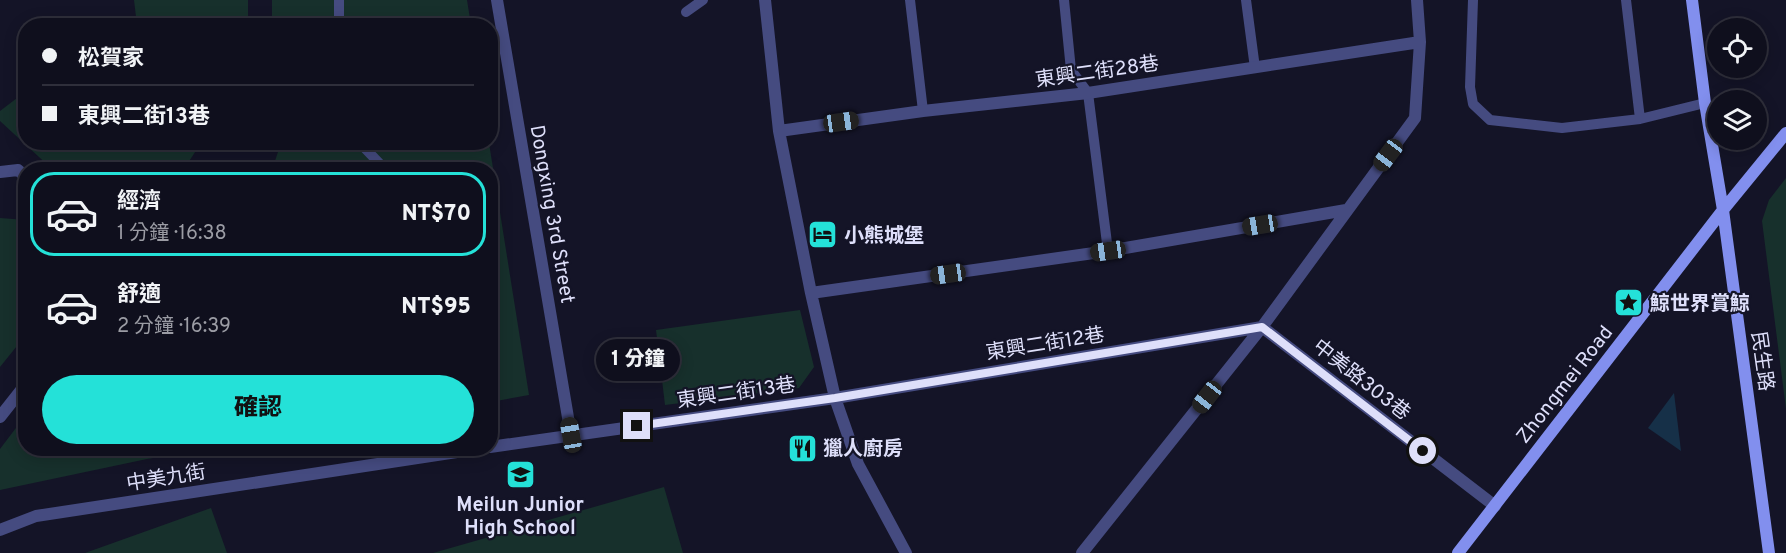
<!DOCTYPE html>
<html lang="zh-TW">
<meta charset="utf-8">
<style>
body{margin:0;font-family:Overpass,"Noto Sans TC",sans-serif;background:#181826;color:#f1f3f6;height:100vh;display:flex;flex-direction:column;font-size:22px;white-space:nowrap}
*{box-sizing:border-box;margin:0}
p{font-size:20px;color:#9b9ca4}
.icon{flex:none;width:33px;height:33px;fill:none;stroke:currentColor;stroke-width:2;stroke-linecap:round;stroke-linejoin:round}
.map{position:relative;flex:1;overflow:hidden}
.details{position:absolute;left:18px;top:162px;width:480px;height:294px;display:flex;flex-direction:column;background:#0f0f1d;border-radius:24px;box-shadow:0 3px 15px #0003,0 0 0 2px #2f2f3b}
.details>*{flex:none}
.top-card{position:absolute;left:18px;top:18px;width:480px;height:132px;border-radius:24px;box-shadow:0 3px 15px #0003,0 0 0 2px #2f2f3b;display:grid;align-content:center;height:132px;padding:0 24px;background:#0f0f1d}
.tools{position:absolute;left:1707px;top:18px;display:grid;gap:12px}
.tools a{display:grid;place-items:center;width:60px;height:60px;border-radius:50%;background:#0f0f1d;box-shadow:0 3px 15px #0003,0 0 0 2px #2f2f3b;font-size:30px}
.end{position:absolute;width:27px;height:27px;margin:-14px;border:8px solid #dedffa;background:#111;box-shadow:0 0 0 3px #111}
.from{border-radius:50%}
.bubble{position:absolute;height:42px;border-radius:21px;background:#0f0f1d;box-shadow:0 3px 15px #0003,0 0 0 2px #2f2f3b;font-size:20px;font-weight:800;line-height:42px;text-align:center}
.car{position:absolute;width:18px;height:36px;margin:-18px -9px;border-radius:8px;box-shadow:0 0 4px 2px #0007;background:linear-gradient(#222 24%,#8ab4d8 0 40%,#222 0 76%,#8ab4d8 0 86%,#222 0)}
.top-card b{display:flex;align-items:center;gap:21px;height:57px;font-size:22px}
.top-card b+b{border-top:2px solid #2f2f3b}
.top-card i{width:15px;height:15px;background:#f1f3f6}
ul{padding:10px 0 0;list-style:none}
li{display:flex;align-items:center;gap:18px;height:84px;margin:0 12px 9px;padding:0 12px;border:3px solid transparent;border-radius:24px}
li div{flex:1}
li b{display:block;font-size:22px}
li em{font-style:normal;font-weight:800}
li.current{border-color:#24e1d8}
li>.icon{width:54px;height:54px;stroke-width:1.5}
.cta{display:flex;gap:12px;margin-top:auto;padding:12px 24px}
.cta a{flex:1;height:69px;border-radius:36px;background:#24e1d8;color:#111;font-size:24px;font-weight:800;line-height:69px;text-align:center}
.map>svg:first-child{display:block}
.green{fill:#17302c}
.water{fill:#163048}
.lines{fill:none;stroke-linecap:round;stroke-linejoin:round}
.lane{stroke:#454b80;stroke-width:10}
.street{stroke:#454b80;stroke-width:12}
.secondary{stroke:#828fee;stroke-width:12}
.route{stroke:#dedffa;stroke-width:8}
.labels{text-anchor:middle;stroke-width:4.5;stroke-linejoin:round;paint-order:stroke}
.street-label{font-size:20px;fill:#dedffa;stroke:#141427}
.poi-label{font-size:20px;font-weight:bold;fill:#dedffa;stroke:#141427;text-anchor:start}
</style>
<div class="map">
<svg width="1786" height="553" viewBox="0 0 1786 553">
<rect width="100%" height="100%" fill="#141427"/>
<path class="green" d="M134,0h114v25h-111z
M272,0h195l4,25h-199z
M25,92l1,50 175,1 -17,26h-132l-52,-48v-10z
M281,143h208l40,252 -38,7 -1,-232h-218z
M1786,178v231l-24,-188 7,-21z
M0,218l26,2 -1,116 -25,31z
M800,310l14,57 -15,21 -134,17 -9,-75z
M25,416l1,32 183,1 -62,10 -147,31v-41z
M664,487l19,66h-250z
M211,508l16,45h-142z"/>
<path class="water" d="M1674,393l7,58 -33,-23z"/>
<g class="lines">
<path class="lane" d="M339,0v26
M910,0l13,111
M1064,0l7,70 17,23 20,158
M1246,0l9,68
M1473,0l-3,87 3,17 17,16 72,8 78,-9 65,-16
M1626,0l14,119
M686,12l17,-12
M359,142l21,22 4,6"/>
<path class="street" d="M497,0l74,435
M765,0l14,131 32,162 24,105 23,66 48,89
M779,131l144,-20 165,-18 332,-51
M0,172l18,-2 8,7
M811,293l297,-42 238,-41
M0,417l26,-33
M490,447l345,-49 427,-71 233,179
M0,530l36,-14 447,-68
M1082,553l180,-226 153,-209 5,-76 -3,-42"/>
<path class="secondary" d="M1692,0l13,103 18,107 46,343
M1458,553l265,-343 63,-77"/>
</g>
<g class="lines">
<path class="route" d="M637,426l198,-28 427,-71 161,124"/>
</g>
<defs>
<symbol id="hotel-square" viewBox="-11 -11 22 22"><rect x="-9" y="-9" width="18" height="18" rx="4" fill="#24e1d8" stroke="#141427"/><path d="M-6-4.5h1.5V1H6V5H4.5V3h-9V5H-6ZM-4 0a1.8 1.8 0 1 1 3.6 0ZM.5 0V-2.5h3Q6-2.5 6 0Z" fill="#111"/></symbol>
<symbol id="sight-square" viewBox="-11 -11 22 22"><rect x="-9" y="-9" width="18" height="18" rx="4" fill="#24e1d8" stroke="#141427"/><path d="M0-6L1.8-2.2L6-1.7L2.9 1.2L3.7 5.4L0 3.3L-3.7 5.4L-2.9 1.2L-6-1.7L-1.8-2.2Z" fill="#111"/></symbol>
<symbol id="restaurant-square" viewBox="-11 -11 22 22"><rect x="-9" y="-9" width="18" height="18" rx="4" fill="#24e1d8" stroke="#141427"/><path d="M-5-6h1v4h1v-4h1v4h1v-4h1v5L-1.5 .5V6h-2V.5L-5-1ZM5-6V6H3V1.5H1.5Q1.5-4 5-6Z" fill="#111"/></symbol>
<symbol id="school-square" viewBox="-11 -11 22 22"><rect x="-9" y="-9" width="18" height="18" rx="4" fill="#24e1d8" stroke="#141427"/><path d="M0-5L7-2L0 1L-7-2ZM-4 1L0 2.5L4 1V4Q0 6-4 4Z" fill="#111"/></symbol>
</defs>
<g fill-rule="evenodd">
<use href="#hotel-square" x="806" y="218" width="33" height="33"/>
<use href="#sight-square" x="1612" y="286" width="33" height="33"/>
<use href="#restaurant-square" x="786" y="432" width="33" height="33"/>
<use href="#school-square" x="504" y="458" width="33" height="33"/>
</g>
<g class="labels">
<g class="street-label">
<text transform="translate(1097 71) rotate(-8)" y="7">東興二街28巷</text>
<text transform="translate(553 214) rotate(80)" y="7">Dongxing 3rd Street</text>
<text transform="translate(1045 343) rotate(-9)" y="7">東興二街12巷</text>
<text transform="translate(1763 361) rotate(82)" y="7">民生路</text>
<text transform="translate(1362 379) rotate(38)" y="7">中美路303巷</text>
<text transform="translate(1564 384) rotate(-52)" y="7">Zhongmei Road</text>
<text transform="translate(736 392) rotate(-8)" y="7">東興二街13巷</text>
<text transform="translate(166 477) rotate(-9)" y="7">中美九街</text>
</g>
<g class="poi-label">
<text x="844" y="242">小熊城堡</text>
<text x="1650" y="310">鯨世界賞鯨</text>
<text x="823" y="455">獵人廚房</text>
<text x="520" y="511" text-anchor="middle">Meilun Junior<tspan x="520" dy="23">High School</tspan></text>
</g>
</g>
</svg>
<div class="tools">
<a><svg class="icon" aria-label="locate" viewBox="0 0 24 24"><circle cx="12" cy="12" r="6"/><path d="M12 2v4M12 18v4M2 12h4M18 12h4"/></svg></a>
<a><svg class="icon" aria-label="layers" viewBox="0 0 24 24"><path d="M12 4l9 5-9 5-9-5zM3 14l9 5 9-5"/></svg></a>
</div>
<i class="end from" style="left:1423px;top:451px"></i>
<i class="end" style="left:637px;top:426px"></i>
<div class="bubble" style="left:596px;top:339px;width:84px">1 分鐘</div>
<i class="car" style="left:841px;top:122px;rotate:82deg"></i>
<i class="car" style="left:1388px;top:155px;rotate:217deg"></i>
<i class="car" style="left:1260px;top:225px;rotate:261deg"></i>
<i class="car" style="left:1108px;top:251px;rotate:262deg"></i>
<i class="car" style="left:948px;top:274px;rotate:262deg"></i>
<i class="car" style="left:1207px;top:397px;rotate:218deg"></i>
<i class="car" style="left:571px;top:435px;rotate:350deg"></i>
<div class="top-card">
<b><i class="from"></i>松賀家</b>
<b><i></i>東興二街13巷</b>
</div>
<section class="details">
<ul>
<li class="current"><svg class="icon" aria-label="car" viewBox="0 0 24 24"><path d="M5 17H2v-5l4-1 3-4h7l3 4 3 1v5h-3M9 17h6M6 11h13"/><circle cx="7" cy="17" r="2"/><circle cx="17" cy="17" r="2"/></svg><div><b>經濟</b><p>1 分鐘 · 16:38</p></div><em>NT$70</em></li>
<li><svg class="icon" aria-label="car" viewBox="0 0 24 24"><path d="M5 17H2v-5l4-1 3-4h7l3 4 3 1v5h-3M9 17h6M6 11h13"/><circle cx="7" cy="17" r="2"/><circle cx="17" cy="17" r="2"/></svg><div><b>舒適</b><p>2 分鐘 · 16:39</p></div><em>NT$95</em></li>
</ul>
<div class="cta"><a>確認</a></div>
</section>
</div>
